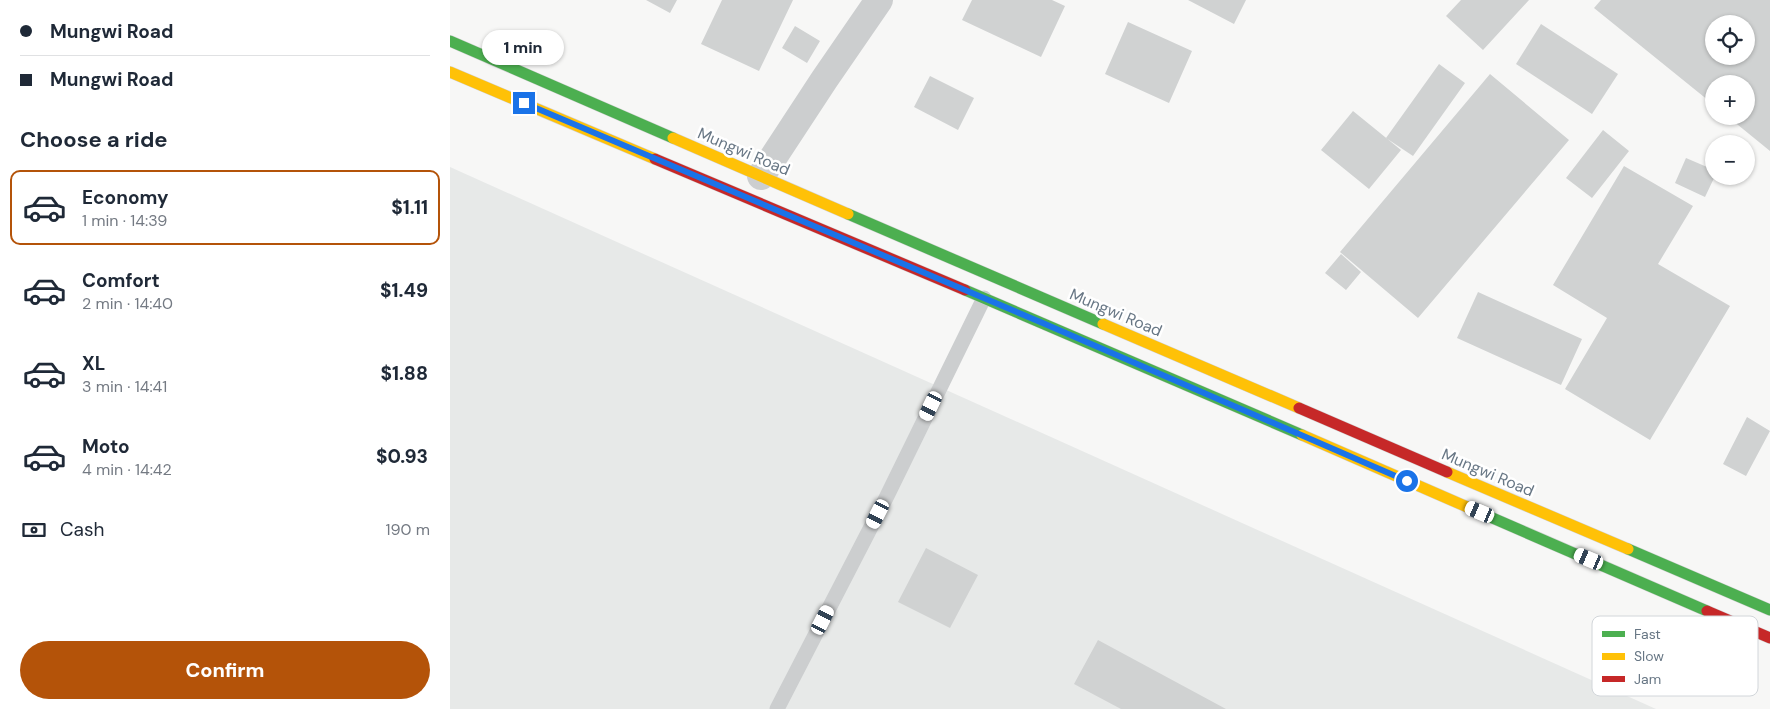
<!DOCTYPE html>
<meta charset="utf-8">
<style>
body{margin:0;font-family:"DM Sans",sans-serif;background:#f6f6f7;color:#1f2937;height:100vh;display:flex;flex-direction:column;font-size:19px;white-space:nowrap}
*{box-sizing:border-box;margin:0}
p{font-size:16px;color:#747a83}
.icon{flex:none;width:28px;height:28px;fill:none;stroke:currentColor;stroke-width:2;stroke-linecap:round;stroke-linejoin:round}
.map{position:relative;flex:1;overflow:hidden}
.panel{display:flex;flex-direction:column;background:#fff;width:450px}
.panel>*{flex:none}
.guide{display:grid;align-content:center;height:110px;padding:0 20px;background:#fff}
.buttons{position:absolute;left:1255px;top:15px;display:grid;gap:10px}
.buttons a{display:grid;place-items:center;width:50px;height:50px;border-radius:50%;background:#fff;box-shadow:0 1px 4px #0004;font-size:25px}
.end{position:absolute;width:22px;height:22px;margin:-11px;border:6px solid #1a73e8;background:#fff;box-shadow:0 0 0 2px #fff}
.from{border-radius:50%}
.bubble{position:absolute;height:35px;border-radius:18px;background:#fff;box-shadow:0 1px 4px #0004;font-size:16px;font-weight:800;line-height:35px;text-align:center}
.car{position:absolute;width:15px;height:30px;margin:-15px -8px;border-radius:6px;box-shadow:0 0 4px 1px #0007;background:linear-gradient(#fff 24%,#345 0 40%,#fff 0 76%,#345 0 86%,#fff 0)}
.guide b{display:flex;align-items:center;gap:18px;height:48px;font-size:19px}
.guide b+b{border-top:1px solid #e0e1e3}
.guide i{width:12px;height:12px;background:#1f2937}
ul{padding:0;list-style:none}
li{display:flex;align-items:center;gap:15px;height:75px;margin:0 10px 8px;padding:0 10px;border:2px solid transparent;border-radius:10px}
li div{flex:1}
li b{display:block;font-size:19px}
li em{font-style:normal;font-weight:800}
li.on{border-color:#b45309}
li>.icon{width:45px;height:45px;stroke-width:1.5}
h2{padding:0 20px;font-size:22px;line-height:60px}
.pay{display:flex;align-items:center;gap:12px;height:55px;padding:0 20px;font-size:19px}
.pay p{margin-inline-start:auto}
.primary-button{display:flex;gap:10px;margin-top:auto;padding:10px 20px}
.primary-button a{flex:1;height:58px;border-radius:30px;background:#b45309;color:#fff;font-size:20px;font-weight:800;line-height:58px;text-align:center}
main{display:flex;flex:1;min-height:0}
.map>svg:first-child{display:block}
.built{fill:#e7e9e8}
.building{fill:#d0d2d2;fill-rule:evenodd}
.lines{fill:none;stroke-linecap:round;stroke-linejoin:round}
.fast-casing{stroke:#d3d3d4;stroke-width:12}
.slow-casing{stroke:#d3d3d4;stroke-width:12}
.jam-casing{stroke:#d3d3d4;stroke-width:12}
.lane{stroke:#cccecf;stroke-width:15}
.street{stroke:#cccecf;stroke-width:28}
.fast{stroke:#4caf50;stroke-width:11}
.slow{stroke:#ffc107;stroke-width:11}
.jam{stroke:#c62828;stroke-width:11}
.route{stroke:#1a73e8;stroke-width:6}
.labels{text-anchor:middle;stroke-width:5;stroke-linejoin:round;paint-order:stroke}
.street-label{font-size:16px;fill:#687785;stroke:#fff}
.key{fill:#fff;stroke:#d2d6da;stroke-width:1}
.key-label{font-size:14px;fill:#687785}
</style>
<main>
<section class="panel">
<div class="guide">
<b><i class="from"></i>Mungwi Road</b>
<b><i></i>Mungwi Road</b>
</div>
<h2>Choose a ride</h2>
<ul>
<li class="on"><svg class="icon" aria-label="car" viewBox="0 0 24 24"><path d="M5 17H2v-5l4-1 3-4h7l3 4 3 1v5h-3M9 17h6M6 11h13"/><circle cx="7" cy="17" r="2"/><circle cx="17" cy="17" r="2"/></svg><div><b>Economy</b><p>1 min · 14:39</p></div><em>$1.11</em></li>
<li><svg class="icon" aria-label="car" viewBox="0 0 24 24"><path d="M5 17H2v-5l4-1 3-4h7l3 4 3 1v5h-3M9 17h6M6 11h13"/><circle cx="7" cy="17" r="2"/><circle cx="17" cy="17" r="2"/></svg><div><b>Comfort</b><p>2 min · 14:40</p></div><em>$1.49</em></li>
<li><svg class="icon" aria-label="car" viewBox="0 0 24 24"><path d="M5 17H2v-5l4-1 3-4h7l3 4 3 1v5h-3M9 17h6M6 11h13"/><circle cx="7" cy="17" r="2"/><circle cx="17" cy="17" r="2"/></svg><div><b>XL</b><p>3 min · 14:41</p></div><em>$1.88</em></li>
<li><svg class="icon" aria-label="car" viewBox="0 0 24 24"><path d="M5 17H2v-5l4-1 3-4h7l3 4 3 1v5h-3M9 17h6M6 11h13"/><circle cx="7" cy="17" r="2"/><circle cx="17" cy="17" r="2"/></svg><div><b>Moto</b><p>4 min · 14:42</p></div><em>$0.93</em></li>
</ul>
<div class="pay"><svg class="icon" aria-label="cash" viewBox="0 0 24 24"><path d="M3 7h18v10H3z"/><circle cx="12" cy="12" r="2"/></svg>Cash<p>190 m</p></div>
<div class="primary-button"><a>Confirm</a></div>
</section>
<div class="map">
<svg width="1320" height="709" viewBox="0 0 1320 709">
<rect width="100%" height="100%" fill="#f7f7f6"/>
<path class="built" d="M0,167l1206,542h-1206z"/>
<path class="building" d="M196,0h31l-7,13z
M272,0h71l-34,71 -58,-27z
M522,0h80l13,6 -24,51 -79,-37z
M738,0h58l-12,24z
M1011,0h68l-46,50 -37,-34z
M1151,0h169v151l-43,-35h19v-32h-32v21l-120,-97zM1264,24h32v32h-32z
M678,22l64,29 -23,52 -64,-29z
M1091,24l77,50 -26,40 -76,-50z
M345,26l25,15 -13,22 -25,-15z
M989,64l26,19 -52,73 -27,-18z
M1040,74l79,66 -151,178 -78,-66z
M480,76l44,22 -16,32 -44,-23z
M903,111l48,39 -32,39 -48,-39z
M1153,130l26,21 -37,47 -26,-20z
M1236,158l28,12 1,6 -10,21 -30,-14z
M1174,166l69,40 -35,58 72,42 -80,134 -85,-51 42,-71 -54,-33z
M891,254l20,18 -15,18 -21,-17z
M1028,292l104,47 -21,46 -104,-47z
M1297,417l23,14 -24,45 -23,-12z
M476,548l52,27 -28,53 -52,-26z
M648,640l128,69h-105l-47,-25z"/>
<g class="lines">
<defs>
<path id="fast" d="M0,41l223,97
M398,214l255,110
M515,290l337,145
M1031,513l226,98
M1178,549l142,61"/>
<path id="slow" d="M0,72l205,87
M223,138l175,76
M653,324l196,84
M852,435l179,78
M997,472l181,77"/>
<path id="jam" d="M205,159l310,131
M849,408l148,64
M1257,611l63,27"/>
</defs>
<use href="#fast" class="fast-casing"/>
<use href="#slow" class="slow-casing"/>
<use href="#jam" class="jam-casing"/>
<path class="lane" d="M327,709l110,-213 97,-198"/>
<path class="street" d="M311,176l63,-96 55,-80"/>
<use href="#fast" class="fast"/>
<use href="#slow" class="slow"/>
<use href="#jam" class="jam"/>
</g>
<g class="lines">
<path class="route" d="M74,103l521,221 362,157"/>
</g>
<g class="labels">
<g class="street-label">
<text transform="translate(294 151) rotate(23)" y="6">Mungwi Road</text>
<text transform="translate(666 312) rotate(23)" y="6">Mungwi Road</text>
<text transform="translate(1038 472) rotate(23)" y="6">Mungwi Road</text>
</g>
</g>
<rect x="1142" y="616" width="166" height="80" rx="8" class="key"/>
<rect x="1152" y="631" width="23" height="6" fill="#4caf50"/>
<rect x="1152" y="653" width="23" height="7" fill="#ffc107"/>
<rect x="1152" y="676" width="23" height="6" fill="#c62828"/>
<g class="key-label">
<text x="1184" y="639">Fast</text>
<text x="1184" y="661">Slow</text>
<text x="1184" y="684">Jam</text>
</g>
</svg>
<div class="buttons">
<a><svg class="icon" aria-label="locate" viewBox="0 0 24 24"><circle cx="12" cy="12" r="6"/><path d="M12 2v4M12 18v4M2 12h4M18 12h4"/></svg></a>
<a>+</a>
<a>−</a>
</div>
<i class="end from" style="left:957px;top:481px"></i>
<i class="end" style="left:74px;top:103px"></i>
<div class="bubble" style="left:32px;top:30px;width:82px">1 min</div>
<i class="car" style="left:481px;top:406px;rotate:206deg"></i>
<i class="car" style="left:1030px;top:512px;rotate:293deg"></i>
<i class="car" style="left:428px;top:514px;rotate:207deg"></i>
<i class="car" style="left:1139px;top:559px;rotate:293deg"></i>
<i class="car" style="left:373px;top:620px;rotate:27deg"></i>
</div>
</main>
